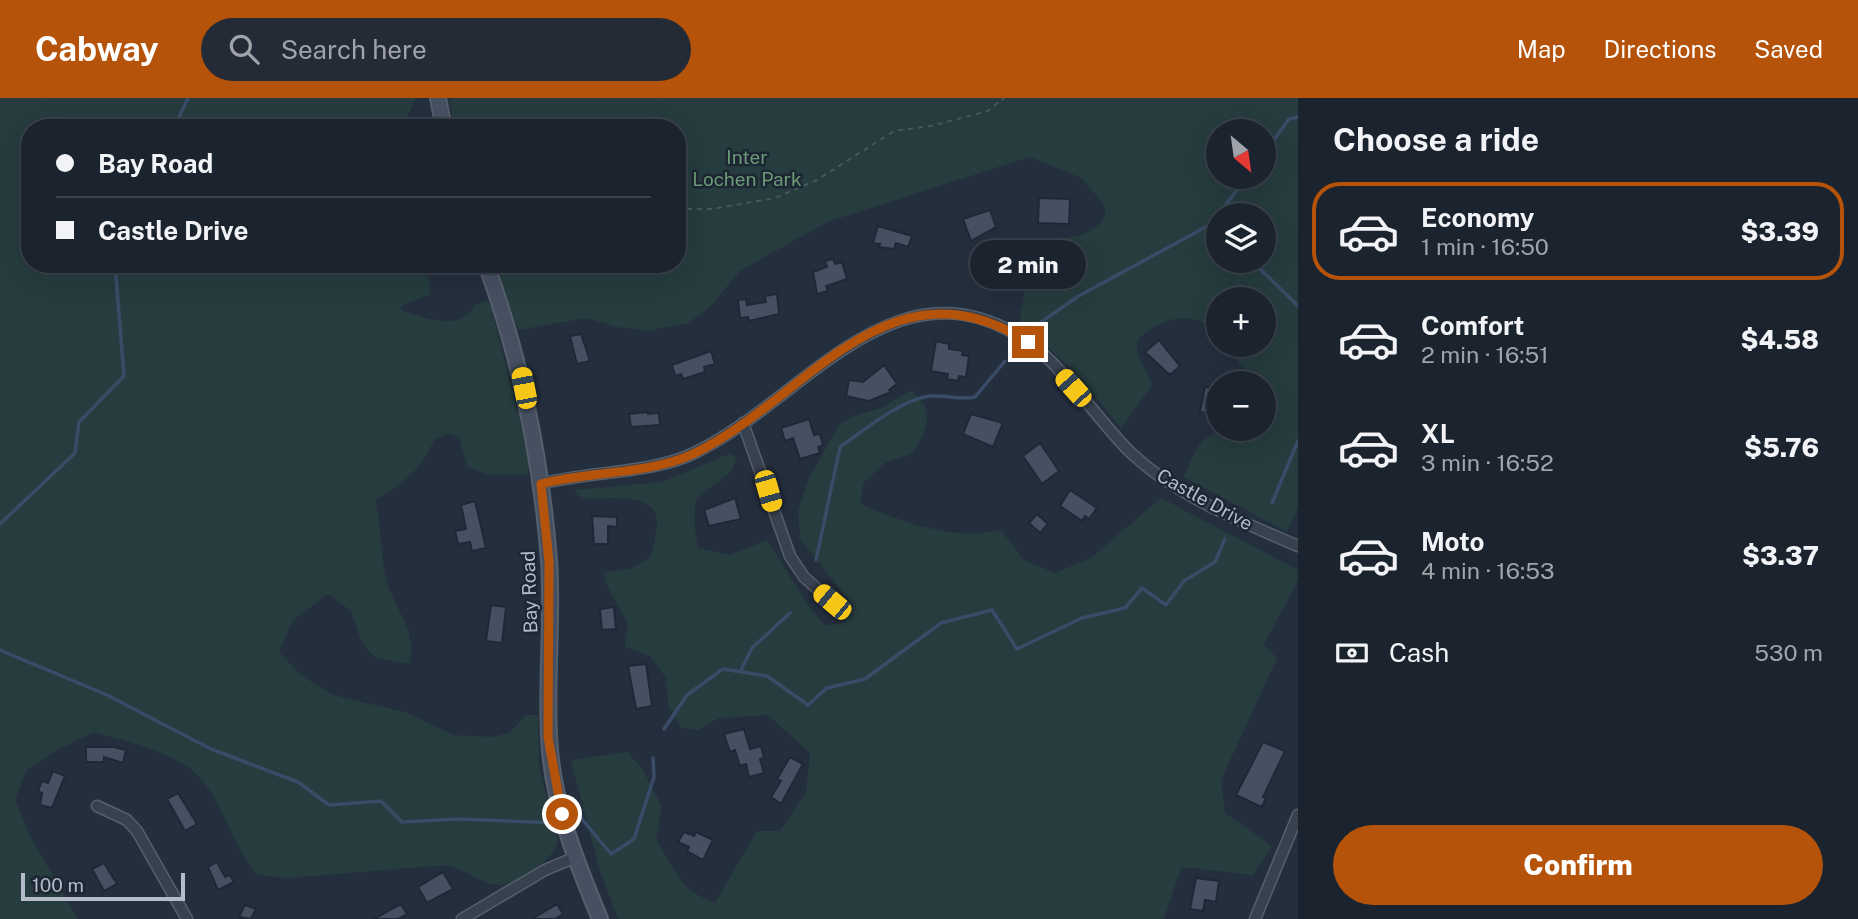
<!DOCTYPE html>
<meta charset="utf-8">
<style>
body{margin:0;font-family:"Public Sans",sans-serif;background:#242b36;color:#f1f3f6;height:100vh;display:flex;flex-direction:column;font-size:26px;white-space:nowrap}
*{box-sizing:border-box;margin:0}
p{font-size:23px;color:#a0a4aa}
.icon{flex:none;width:38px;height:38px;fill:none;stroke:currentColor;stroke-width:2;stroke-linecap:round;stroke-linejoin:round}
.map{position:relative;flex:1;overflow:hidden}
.side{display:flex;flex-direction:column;background:#1b232e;width:560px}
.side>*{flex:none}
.guide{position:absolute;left:21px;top:21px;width:665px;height:154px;border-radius:28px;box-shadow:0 7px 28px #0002,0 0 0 2px #39404a;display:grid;align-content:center;height:154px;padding:0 35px;background:#1b232e}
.needle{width:46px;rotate:151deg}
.tools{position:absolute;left:1206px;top:21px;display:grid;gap:14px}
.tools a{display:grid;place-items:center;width:70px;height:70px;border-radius:50%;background:#1b232e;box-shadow:0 7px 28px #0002,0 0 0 2px #39404a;font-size:35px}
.scale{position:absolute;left:21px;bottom:18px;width:164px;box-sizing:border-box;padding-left:7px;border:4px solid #b4bcc9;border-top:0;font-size:19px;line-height:24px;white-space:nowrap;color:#b4bcc9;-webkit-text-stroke:5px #1d2633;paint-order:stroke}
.end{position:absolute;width:32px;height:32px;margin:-16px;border:9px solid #b45309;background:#fff;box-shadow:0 0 0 4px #fff}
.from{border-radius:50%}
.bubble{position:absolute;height:49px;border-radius:24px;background:#1b232e;box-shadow:0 7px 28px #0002,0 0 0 2px #39404a;font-size:23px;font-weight:800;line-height:49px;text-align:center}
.car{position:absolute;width:21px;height:42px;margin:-21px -10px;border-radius:9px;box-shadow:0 0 5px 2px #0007;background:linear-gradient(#f5c518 24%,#345 0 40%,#f5c518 0 76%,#345 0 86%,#f5c518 0)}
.guide b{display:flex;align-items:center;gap:24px;height:66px;font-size:26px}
.guide b+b{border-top:2px solid #39404a}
.guide i{width:18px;height:18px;background:#f1f3f6}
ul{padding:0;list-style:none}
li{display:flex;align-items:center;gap:21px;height:98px;margin:0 14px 10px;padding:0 21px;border:4px solid transparent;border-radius:28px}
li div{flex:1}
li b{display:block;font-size:26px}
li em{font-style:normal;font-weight:800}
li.current{border-color:#b45309}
li>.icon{width:63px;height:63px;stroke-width:1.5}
h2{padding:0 35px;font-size:32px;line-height:84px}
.pay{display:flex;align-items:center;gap:18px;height:77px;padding:0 35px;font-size:26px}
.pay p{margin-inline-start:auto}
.primary-button{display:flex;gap:14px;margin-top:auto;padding:14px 35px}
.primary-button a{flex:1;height:80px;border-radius:42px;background:#b45309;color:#fff;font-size:28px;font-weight:800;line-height:80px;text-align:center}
header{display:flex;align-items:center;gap:42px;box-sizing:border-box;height:98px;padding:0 35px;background:#b45309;color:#fff}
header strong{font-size:33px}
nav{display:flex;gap:38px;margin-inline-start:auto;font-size:24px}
.search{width:490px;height:63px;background:#242b36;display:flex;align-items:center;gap:18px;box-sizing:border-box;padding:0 24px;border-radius:38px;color:#a0a4aa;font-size:26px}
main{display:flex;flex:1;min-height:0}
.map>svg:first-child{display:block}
.green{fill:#263c3f;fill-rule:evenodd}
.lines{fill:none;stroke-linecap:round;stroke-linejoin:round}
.stream{stroke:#394c67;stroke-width:3.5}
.building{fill:#455162;stroke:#1f2835;stroke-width:2}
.minor-casing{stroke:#565f6c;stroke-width:13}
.secondary-casing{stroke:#565f6c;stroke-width:18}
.path{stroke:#44595c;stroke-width:2;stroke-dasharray:5 5;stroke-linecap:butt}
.minor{stroke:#38414e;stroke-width:10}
.secondary{stroke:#465061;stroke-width:14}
.route{stroke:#b45309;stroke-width:9}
.labels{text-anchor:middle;stroke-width:5;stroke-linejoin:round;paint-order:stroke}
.park-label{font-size:19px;fill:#6b9a76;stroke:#1d2633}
.street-label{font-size:19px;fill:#b4bcc9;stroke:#1d2633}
</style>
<header>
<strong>Cabway</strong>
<div class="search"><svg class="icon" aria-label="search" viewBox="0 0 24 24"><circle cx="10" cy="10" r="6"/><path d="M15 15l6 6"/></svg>Search here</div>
<nav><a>Map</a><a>Directions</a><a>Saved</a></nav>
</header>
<main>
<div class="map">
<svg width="1298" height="821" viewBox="0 0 1298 821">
<rect width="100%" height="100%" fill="#242f3e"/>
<path class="green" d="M0,0h416l-14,30h-372v136h388l11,15 2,15 -28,11 -3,5c23,7 62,24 75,-6l12,-3 4,6 39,154 -2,14 -43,-1 -18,-8 -8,-29 -9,-4 -16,7c-15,33 -30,42 -59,61 7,27 5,55 12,81 9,30 31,49 22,82l-33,-6 -14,-15 -11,-32 -23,-17 -36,27 -13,31 22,23 32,20 75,18 45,22 39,2 17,-4 17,-18h12l1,51 19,76c-6,20 -43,47 -66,42 -13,-3 -29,-15 -45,-19l-158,13 -31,-3c-25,-27 -32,-65 -55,-94 -24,-29 -75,-38 -109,-49l-38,19 -30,20 -11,29 16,38 47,81h-78z
M453,0h845v410l-11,24 -103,-55c19,-50 28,-48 80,-48v-11l5,-4 4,-8 -9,-12v-11h-9l-30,-38h39v-46h-46v36c-18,-23 -49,-20 -70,-4 -5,4 -9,6 -11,12 -2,16 12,28 15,42l-31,43 -41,-50 -60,-58 12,-76c26,-10 59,0 74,-30l-3,-11 -22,-25 -51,-21 -203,65 -87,49 -31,37 -21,15 -41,8 -31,-4 -29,-9 -69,12 -23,-66h182v-136h-222l-6,-27zM1218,33h46v46h-46zM1264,117v46h-46v-46z
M912,292l13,16 2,16 -4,13 -11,19 -26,8 -23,21 -2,21c44,19 92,37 140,26l23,30 31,13 36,-15 70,-60 137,72v10l-34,65 13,13 -56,122 4,33 47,33 -19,29 -72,-8 -17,52h-546l-19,-51 -28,-108 56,-8 15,16 20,39 -6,32c18,30 25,52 59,64l42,-72h23l26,-39 4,-39 -42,-38 -49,3 -21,12 -17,-2 -13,-22 -2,-28 -16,-22 -25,-9 3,-24 -21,-37 -3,-14 27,-3 20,-12c2,-11 6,-23 6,-34 1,-32 -54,-24 -73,-24l-11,-9 89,-8 69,-29 6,5 -6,14 -35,27 -2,22 4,27 32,7 37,-15 43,68 16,18 19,-4 7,-18 -52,-65 -2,-29 12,-34 29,-51 15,-9 27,-8z"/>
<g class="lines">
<path class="stream" d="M174,30l14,-30
M1264,56l25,-35 9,-2
M1218,117l29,-38
M1213,125l5,5
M1252,163l46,45
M1037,227l40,-28 136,-74 5,-7
M1272,405l26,-62
M0,426l75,-71 4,-31 45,-46 -9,-112
M816,462l24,-113c23,-16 63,-49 91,-51 15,-1 29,4 44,1l30,-36
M0,552l107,45 104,54 87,33 31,23 52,-4 21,21 56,-3 99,4
M740,574l12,-24 38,-35
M664,631l23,-34 36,-26 44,7 41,29 19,-17 38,-9 76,-56 51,-13 25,39 65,-31 43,-10 17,-20 24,17 18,-24 31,-19 10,-23
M581,720l30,36 23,-15 20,-62 -1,-19"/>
</g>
<path class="building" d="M1039,100l31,1 -1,25 -31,-1z
M990,112l6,17 -25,14 -8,-22z
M878,128l34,10 -4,11 -12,-4 -2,6 -15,-2 1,-3 -7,-1z
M833,161l2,5 7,-2 5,17 -21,7 2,5 -11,3 -4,-22 14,-5 -2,-6z
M777,196l2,20 -30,7 -1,-4 -8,1 -2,-18 8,-1 1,6 19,-3 -1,-6z
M581,236l9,27 -13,3 -7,-28z
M1159,242l21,26 -10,9 -25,-23z
M936,243l13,3v5l14,2 -1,4 7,1 -3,21 -7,-1 -1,5 -11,-2 1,-5 -17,-3z
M711,253l4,13 -11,3 1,5 -22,7 -2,-5 -6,2 -3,-11z
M884,267l13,19 -8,6 2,2 -22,9 -23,-5 3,-16 14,2z
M1205,289l13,2v26l-18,-3z
M648,314v2l11,-1 1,12 -29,2 -2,-13z
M971,316l32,9 -10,24 -30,-13z
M809,321l5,16 6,-1 3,11 -5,2 2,6 -20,6 -7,-21 -8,3 -4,-13z
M1040,345l19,28 -17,13 -19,-28z
M1070,392l27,18 -8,11 -4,-3 -3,5 -22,-15z
M735,400l6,21 -32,7 -5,-16z
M475,403l11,47 -14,3 -2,-9 -12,2 -3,-13 11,-2 -5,-24z
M1037,416l11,10 -8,9 -11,-10z
M592,418l25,1v10l-9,-1v18h-14z
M491,507l15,2 -4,36 -16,-2z
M614,509l2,22 -14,1 -2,-21z
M646,566l6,42 -16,3 -8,-43z
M744,631l6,20 11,-3 3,12 -4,1 4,14 -15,4 -3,-13 -6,2 -5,-16 -5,2 -6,-18z
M1263,644l22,9 -22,46 3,1 -4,9 -26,-12z
M86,649h27l13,3 -3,13 -19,-6v5h-18z
M790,659l13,7 -22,40 -10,-7 10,-16 -4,-2z
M53,673l12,5 -13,32 -12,-3 2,-12 -4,-2 4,-10 6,2z
M178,695l19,31 -12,7 -18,-32z
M684,734l10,4 2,-4 17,8 -10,20 -16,-9 2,-4 -11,-5z
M217,764l8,15 5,-2 4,7 -16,8 -10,-23z
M104,765l13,21 -13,7 -12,-22z
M443,774l10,17 -26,14 -9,-16z
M1196,780l23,3 -3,21 -11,-2 -2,11 -13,-2z
M401,806l6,10 -9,5h-24z
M557,806l6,10 -8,5h-23z
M245,807l11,4 -5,10 -12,-2z"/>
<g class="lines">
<defs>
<path id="minor" d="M743,325l47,133 14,21 28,25
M541,386c47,-13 108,-10 151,-30 112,-52 204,-206 339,-110 32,23 67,76 97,106 46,45 112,71 170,96
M97,708l30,14 10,11 50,88
M462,821l83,-49 31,-13
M1255,821l43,-104"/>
<path id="secondary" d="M438,0l6,30
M486,166c35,96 55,195 63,296 4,58 -3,117 0,175 2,64 27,126 51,184"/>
</defs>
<use href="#minor" class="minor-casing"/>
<use href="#secondary" class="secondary-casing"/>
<path class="path" d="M677,111h35l63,-11 42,-18 77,-49 37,-5 57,-15 16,-13"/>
<use href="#minor" class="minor"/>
<use href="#secondary" class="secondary"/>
</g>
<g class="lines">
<path class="route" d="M562,716l-14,-77 1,-175 -8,-78c48,-13 106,-9 152,-30 115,-55 194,-201 335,-112"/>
</g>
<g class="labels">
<g class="park-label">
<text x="747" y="66">Inter<tspan x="747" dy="22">Lochen Park</tspan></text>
</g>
<g class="street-label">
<text transform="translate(1205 401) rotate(29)" y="7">Castle Drive</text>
<text transform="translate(529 494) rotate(-92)" y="7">Bay Road</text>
</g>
</g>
</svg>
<div class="tools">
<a><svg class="needle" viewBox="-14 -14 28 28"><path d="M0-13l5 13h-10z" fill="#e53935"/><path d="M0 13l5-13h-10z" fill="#a0a4aa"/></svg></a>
<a><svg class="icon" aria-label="layers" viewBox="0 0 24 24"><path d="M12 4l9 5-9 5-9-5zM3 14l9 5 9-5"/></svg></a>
<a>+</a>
<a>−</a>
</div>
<div class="scale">100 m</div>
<i class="end from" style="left:562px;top:716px"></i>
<i class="end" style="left:1028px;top:244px"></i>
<div class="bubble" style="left:970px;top:142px;width:116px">2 min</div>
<i class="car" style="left:524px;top:290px;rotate:349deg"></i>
<i class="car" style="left:1073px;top:290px;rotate:318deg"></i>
<i class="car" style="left:768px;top:393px;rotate:164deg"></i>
<i class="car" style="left:832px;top:504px;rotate:310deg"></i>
<div class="guide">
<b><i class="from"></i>Bay Road</b>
<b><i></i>Castle Drive</b>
</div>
</div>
<section class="side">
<h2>Choose a ride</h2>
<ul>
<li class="current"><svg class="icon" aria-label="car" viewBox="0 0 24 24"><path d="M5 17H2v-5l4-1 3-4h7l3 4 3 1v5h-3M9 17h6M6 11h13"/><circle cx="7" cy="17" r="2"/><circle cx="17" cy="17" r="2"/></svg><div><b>Economy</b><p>1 min · 16:50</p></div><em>$3.39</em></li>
<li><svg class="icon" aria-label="car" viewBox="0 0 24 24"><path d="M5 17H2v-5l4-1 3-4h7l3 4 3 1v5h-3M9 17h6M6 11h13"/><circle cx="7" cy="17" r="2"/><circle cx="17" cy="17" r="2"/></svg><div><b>Comfort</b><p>2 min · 16:51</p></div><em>$4.58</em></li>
<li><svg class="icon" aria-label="car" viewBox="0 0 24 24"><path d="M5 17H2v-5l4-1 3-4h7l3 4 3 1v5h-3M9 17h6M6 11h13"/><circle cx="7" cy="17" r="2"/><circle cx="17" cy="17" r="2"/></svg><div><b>XL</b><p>3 min · 16:52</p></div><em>$5.76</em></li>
<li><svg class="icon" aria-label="car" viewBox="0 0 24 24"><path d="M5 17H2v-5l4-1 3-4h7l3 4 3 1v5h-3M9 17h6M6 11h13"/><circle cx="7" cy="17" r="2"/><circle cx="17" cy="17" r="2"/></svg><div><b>Moto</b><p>4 min · 16:53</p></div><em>$3.37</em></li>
</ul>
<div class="pay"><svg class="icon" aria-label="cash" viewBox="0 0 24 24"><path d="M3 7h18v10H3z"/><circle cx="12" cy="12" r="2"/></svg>Cash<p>530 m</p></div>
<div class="primary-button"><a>Confirm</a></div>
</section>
</main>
